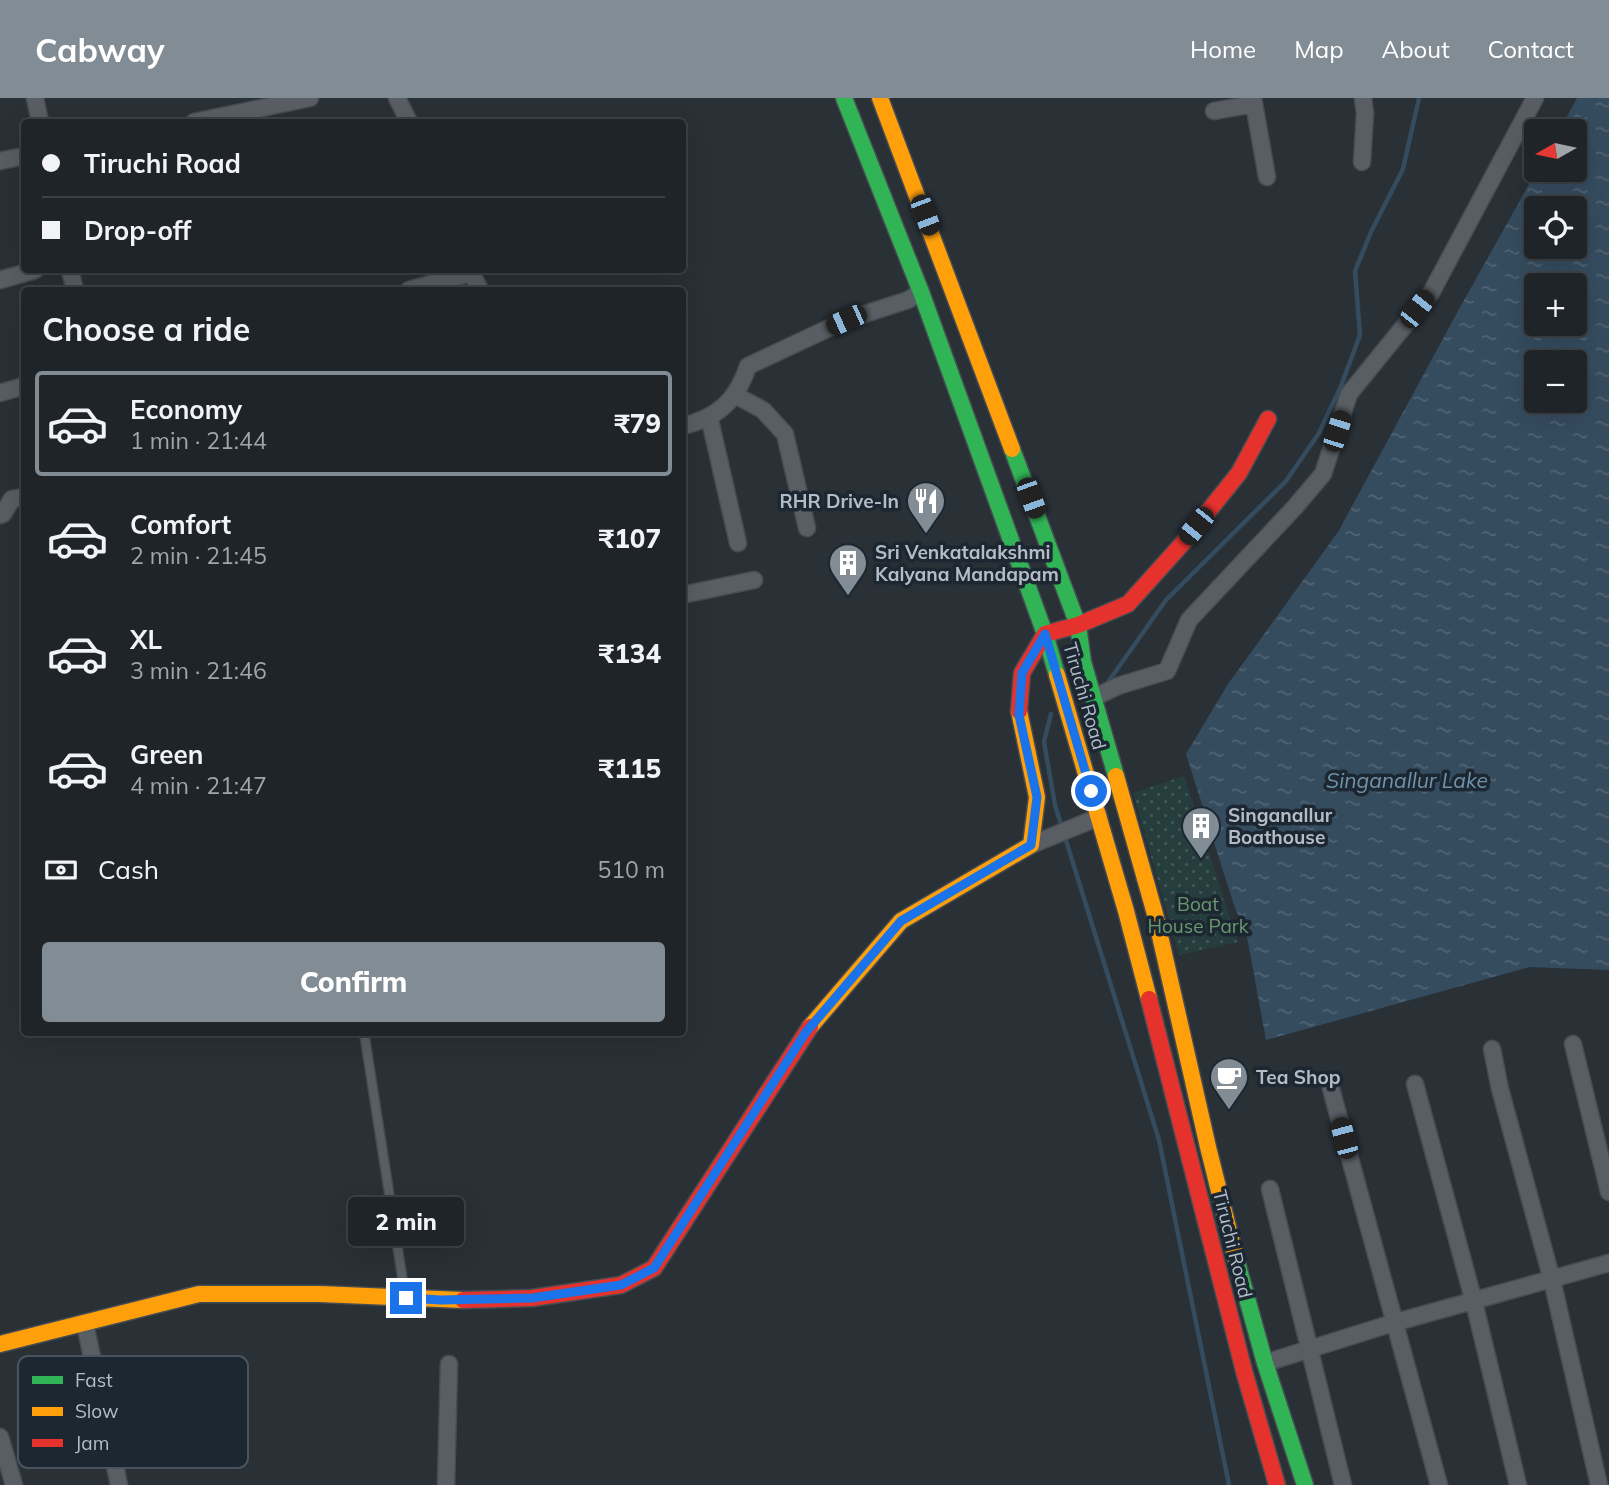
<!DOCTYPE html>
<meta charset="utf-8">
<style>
body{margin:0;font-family:Mulish,sans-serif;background:#272c30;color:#f1f3f6;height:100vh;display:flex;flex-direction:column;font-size:26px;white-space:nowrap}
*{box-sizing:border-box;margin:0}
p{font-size:23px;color:#a1a4a8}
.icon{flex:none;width:38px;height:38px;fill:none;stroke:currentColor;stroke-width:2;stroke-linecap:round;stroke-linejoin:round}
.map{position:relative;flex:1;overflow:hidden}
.sheet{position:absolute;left:21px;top:189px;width:665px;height:749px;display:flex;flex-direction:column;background:#1f2428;border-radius:7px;box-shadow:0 7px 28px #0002,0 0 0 2px #3c4145}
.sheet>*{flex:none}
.top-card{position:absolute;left:21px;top:21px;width:665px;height:154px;border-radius:7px;box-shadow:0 7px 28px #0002,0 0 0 2px #3c4145;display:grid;align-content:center;height:154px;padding:0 21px;background:#1f2428}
.needle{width:46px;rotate:261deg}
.controls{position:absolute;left:1524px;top:21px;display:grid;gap:14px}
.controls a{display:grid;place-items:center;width:63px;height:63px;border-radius:7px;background:#1f2428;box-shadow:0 7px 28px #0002,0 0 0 2px #3c4145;font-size:35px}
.end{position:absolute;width:32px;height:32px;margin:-16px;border:9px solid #1a73e8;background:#fff;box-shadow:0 0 0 4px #fff}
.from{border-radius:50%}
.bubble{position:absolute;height:49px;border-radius:7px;background:#1f2428;box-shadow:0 7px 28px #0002,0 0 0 2px #3c4145;font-size:23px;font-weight:800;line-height:49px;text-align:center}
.car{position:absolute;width:21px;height:42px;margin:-21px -10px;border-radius:9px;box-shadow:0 0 5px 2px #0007;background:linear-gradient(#222 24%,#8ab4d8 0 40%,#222 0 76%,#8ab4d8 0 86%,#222 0)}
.top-card b{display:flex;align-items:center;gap:24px;height:66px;font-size:26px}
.top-card b+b{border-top:2px solid #3c4145}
.top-card i{width:18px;height:18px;background:#f1f3f6}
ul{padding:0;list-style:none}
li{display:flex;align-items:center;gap:21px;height:105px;margin:0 14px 10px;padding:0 7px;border:4px solid transparent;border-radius:7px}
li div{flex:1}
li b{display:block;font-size:26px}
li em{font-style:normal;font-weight:800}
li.on{border-color:#828c95}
li>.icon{width:63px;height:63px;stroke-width:1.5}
h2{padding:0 21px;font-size:32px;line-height:84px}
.pay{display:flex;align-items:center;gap:18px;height:77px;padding:0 21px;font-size:26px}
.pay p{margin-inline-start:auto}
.action{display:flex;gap:14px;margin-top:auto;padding:14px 21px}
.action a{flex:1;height:80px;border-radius:7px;background:#828c95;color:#fff;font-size:28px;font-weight:800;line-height:80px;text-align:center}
header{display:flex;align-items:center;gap:42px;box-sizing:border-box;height:98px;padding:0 35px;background:#828c95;color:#fff}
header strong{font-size:33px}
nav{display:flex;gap:38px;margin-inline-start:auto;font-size:24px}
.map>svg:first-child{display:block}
.park{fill:url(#park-dots)}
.water{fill:url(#water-ripples);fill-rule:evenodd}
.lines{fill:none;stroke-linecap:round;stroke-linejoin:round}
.stream{stroke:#354c5f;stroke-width:4.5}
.lane-casing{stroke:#474c51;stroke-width:11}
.street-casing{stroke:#474c51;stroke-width:19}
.fast-casing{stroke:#474c51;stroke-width:19}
.slow-casing{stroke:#474c51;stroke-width:19}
.jam-casing{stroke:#474c51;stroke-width:19}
.lane{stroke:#585e64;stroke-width:8}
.street{stroke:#585e64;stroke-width:16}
.fast{stroke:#30b455;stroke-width:16}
.slow{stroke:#ff9f0a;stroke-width:16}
.jam{stroke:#e5322d;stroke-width:16}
.route{stroke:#1a73e8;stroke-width:9}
.labels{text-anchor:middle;stroke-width:7;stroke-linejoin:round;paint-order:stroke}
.poi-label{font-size:19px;font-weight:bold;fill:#b2bdc8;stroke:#1c2731;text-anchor:start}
.street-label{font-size:19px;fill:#b2bdc8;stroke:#1c2731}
.park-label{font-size:19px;fill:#69996e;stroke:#1c2731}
.water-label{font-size:21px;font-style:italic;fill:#7192ab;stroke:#1c2731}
.key{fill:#1c2731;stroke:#49545e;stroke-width:2}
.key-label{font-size:19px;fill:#b2bdc8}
</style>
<header>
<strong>Cabway</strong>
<nav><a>Home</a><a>Map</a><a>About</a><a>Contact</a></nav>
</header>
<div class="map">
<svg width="1609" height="1387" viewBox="0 0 1609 1387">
<defs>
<pattern id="park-dots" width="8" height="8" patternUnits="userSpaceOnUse" patternTransform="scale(1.75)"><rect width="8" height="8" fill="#263d3d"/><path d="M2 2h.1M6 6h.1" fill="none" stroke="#435758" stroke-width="1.8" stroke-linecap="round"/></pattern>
<pattern id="water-ripples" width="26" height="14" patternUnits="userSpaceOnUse" patternTransform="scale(1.75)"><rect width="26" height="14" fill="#354c5f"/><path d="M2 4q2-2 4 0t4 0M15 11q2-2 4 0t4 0" fill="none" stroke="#506474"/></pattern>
</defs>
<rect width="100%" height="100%" fill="#293036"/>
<path class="park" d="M1184,678l54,166 -59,13 -46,-162z"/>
<path class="water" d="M1577,0h32v872l-79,-3 -264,73 -19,-103 -13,-32 -48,-151 42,-70 110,-152 120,-221 79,-141h38v-39h-16zM1536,110h39v39h-39zM1536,187h39v39h-39zM1536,264h39v39h-39z"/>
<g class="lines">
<path class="stream" d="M1106,587l60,-85 120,-119 33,-48 22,-47 19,-51 -5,-64 16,-39 32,-63 16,-71
M1051,616l-7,28 11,63 104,335 70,345"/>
<defs>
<path id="lane" d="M364,934l41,263"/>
<path id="street" d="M35,0l5,24
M397,0l12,24
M1253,0l14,79
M1214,13l40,-7
M194,24l116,-24
M0,63l24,-5
M1362,64l3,-49 -2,-15
M70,172l5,20
M470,172l10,20
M0,182l35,-10
M409,192l62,-17
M0,295l24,-7
M735,297l28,15 22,24 22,94
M709,318l29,127
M682,328c36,-8 55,-26 66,-60l98,-46 62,-20 13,-8
M0,417l3,-1 9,-15 12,-2
M682,497l72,-15
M1093,600l25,-12 49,-15 22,-51 106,-113 28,-33 26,-80 82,-101 104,-195
M1031,747l68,-28
M1573,946l36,148
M1492,951l8,40 52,191 47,205
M1415,986l59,218 44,183
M1330,987l109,400
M1270,1091l73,296
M85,1226l34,161
M1265,1265l128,-40 216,-60
M0,1339l14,48
M446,1387l3,-121"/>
<path id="fast" d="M844,0l77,194 124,342 12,41
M1012,351l66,176 5,37 33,114
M1236,1161l29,104 40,122"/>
<path id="slow" d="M880,0l132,351
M1057,577l69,236 23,88
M1116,678l39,138 53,233 28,112
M810,929l91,-106 130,-76 6,-48 -18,-86
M0,1246l199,-50h121l143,6"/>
<path id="jam" d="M1019,613l3,-38 23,-39 33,-9 50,-21 54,-60 57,-71 29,-54
M1149,901l95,372 33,114
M463,1202l69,-2 89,-13 33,-17 156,-241"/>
</defs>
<use href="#lane" class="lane-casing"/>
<use href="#street" class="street-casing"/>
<use href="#fast" class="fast-casing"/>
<use href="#slow" class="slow-casing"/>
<use href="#jam" class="jam-casing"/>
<use href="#lane" class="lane"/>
<use href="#street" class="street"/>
<use href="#fast" class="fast"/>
<use href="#slow" class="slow"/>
<use href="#jam" class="jam"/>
</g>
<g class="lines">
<path class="route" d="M406,1200l35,2 91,-2 89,-13 33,-17 152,-236 95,-111 130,-76 6,-48 -18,-82 3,-42 23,-39 46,157"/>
</g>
<defs>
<symbol id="restaurant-pin" viewBox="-11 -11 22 30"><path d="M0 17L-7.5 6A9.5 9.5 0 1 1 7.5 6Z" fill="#828c95" stroke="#1c2731"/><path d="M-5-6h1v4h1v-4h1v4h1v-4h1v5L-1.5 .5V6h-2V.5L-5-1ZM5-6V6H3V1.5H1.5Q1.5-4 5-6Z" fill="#fff"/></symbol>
<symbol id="building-pin" viewBox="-11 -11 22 30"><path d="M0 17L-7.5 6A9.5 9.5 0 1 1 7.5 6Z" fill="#828c95" stroke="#1c2731"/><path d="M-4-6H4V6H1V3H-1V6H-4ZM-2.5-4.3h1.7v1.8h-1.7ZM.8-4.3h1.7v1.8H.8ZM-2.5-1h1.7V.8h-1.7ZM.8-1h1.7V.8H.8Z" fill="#fff"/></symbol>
<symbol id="cafe-pin" viewBox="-11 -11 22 30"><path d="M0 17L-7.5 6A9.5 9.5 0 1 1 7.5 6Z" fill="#828c95" stroke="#1c2731"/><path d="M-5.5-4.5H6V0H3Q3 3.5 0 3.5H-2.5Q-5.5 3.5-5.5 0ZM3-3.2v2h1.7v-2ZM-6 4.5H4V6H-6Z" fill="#fff"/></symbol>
</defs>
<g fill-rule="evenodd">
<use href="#restaurant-pin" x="904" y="381" width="44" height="60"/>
<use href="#building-pin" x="826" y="443" width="44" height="60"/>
<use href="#building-pin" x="1179" y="706" width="44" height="60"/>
<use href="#cafe-pin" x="1207" y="957" width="44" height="60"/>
</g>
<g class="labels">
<g class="poi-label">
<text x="899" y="410" text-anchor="end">RHR Drive-In</text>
<text x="875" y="461">Sri Venkatalakshmi<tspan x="875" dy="22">Kalyana Mandapam</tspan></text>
<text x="1228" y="724">Singanallur<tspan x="1228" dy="22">Boathouse</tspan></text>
<text x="1256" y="986">Tea Shop</text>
</g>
<g class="street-label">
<text transform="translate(1085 598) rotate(74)" y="7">Tiruchi Road</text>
<text transform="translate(1233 1146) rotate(76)" y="7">Tiruchi Road</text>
</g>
<g class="park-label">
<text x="1198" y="813">Boat<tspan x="1198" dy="22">House Park</tspan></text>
</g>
<g class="water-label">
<text x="1407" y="690">Singanallur Lake</text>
</g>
</g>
<rect x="18" y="1258" width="230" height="112" rx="10" class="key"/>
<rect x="32" y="1278" width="31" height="8" fill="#30b455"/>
<rect x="32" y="1309" width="31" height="9" fill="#ff9f0a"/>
<rect x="32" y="1341" width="31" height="8" fill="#e5322d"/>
<g class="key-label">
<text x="75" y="1289">Fast</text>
<text x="75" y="1320">Slow</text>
<text x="75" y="1352">Jam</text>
</g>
</svg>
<div class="controls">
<a><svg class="needle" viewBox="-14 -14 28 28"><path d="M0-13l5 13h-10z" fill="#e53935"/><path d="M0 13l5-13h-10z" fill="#a1a4a8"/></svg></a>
<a><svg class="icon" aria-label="locate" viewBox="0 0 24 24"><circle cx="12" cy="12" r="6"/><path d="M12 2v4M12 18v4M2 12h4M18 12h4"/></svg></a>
<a>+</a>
<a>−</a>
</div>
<i class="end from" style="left:1091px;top:693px"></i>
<i class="end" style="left:406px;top:1200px"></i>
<div class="bubble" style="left:348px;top:1099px;width:116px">2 min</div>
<i class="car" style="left:925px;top:117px;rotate:159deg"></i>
<i class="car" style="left:1417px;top:211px;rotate:38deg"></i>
<i class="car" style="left:846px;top:222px;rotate:246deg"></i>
<i class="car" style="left:1337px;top:333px;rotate:18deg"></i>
<i class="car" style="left:1031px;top:400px;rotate:160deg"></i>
<i class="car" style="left:1196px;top:428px;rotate:219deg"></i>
<i class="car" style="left:1344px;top:1040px;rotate:345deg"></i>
<div class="top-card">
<b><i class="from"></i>Tiruchi Road</b>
<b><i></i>Drop-off</b>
</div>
<section class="sheet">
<h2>Choose a ride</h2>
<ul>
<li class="on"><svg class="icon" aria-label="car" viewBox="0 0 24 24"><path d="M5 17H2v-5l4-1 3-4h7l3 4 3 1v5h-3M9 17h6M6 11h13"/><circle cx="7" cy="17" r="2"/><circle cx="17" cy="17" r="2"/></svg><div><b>Economy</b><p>1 min · 21:44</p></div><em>₹79</em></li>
<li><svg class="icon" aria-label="car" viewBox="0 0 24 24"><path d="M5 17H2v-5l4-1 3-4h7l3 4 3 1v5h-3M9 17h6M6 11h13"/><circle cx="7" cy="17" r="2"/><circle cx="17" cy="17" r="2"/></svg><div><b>Comfort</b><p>2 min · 21:45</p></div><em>₹107</em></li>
<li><svg class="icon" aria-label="car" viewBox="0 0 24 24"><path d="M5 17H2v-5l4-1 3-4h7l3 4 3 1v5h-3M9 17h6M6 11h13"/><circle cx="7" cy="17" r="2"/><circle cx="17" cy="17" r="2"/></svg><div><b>XL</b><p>3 min · 21:46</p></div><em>₹134</em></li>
<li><svg class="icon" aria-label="car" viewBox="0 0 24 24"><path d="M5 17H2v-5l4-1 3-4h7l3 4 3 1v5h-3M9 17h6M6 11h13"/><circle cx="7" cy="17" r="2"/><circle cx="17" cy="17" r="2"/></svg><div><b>Green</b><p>4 min · 21:47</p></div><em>₹115</em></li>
</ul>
<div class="pay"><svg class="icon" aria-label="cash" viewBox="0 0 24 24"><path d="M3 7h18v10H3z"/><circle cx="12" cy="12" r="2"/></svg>Cash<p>510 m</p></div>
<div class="action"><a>Confirm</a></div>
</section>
</div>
